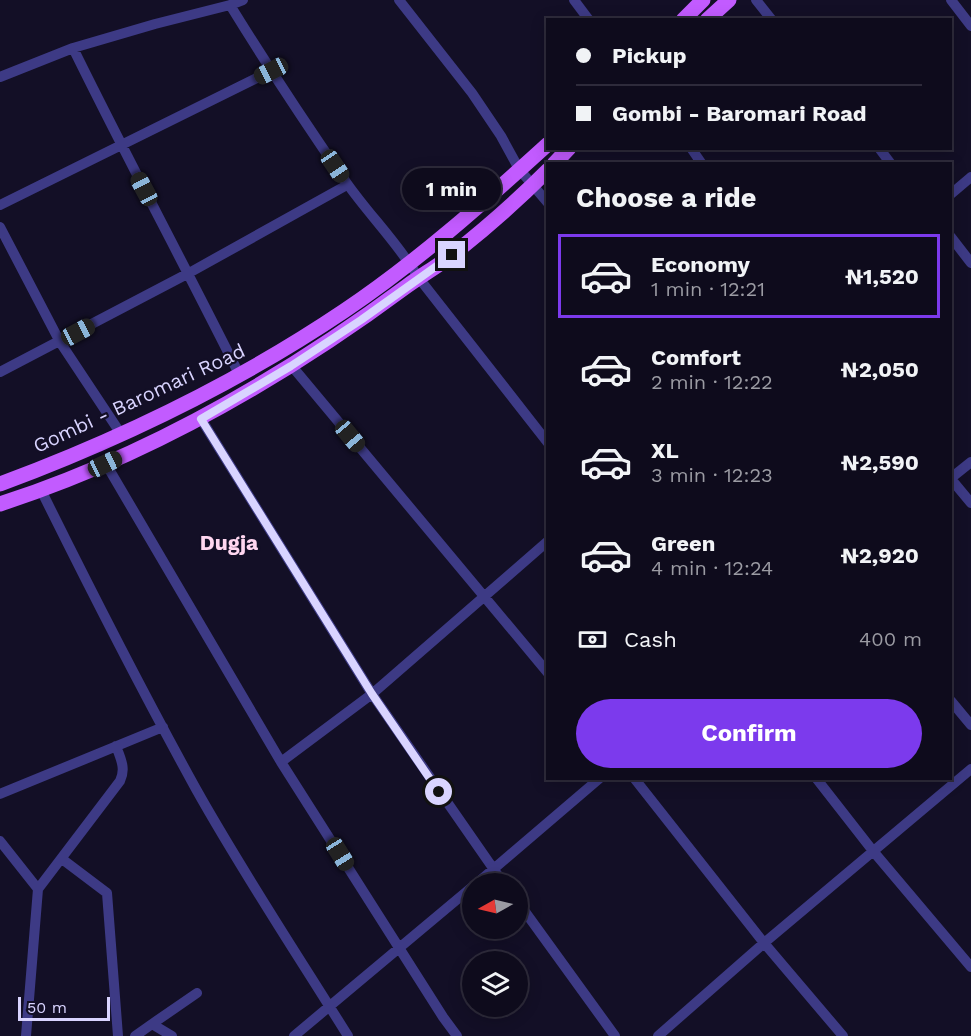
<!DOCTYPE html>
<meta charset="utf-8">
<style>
body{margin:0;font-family:"Work Sans",sans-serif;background:#171425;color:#f1f3f6;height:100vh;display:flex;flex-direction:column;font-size:22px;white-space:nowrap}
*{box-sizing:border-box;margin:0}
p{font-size:20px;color:#9b9ba3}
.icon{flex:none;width:33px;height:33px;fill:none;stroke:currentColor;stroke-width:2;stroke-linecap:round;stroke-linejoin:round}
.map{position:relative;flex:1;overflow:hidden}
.drawer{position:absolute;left:546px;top:162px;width:406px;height:618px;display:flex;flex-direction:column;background:#0e0b1c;border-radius:0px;box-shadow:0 3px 15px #0003,0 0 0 2px #2e2b3b}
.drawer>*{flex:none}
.banner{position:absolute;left:546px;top:18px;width:406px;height:132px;border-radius:0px;box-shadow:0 3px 15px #0003,0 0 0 2px #2e2b3b;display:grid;align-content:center;height:132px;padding:0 30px;background:#0e0b1c}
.needle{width:39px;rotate:262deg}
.buttons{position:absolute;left:462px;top:873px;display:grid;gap:12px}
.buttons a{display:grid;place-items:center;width:66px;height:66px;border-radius:50%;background:#0e0b1c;box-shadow:0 3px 15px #0003,0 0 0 2px #2e2b3b;font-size:30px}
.scale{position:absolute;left:18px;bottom:15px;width:92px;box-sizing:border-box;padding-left:6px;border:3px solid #d9d4ff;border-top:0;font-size:16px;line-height:21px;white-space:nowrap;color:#d9d4ff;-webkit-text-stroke:4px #130f26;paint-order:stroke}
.end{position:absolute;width:27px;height:27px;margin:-14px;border:8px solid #d9d4ff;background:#111;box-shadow:0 0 0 3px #111}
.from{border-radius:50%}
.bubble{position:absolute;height:42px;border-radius:21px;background:#0e0b1c;box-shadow:0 3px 15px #0003,0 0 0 2px #2e2b3b;font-size:20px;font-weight:700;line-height:42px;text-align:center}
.car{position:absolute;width:18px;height:36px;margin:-18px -9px;border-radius:8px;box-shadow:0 0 4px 2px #0007;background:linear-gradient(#222 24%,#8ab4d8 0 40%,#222 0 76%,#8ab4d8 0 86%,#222 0)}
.banner b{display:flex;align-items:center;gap:21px;height:57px;font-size:22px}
.banner b+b{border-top:2px solid #2e2b3b}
.banner i{width:15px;height:15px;background:#f1f3f6}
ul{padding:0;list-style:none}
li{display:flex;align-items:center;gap:18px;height:84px;margin:0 12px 9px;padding:0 18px;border:3px solid transparent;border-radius:0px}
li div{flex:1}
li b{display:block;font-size:22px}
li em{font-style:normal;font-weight:700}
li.on{border-color:#7c3aed}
li>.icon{width:54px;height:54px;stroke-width:1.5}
h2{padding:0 30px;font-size:27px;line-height:72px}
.pay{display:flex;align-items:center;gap:15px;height:66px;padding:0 30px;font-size:22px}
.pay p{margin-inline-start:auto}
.button{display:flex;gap:12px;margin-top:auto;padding:12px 30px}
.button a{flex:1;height:69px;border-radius:36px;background:#7c3aed;color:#fff;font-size:24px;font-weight:700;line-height:69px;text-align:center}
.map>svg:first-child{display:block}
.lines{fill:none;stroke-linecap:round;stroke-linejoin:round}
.street{stroke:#3d3a85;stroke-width:10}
.primary{stroke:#c25bff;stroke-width:15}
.route{stroke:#d9d4ff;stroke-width:8}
.labels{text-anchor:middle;stroke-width:4.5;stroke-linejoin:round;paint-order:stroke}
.street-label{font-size:20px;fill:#d9d4ff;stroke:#130f26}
.neighbourhood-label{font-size:21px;font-weight:bold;fill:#ffd6f0;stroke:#130f26}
</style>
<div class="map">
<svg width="971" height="1036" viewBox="0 0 971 1036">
<rect width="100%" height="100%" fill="#130f26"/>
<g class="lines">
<path class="street" d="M399,0l73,93 29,43 18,33 29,34
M574,0l15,20
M756,0l16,20
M951,0l20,26
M230,5c37,60 76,119 116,177 23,33 52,61 72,95l130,166
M73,48c54,110 112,218 167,328
M0,77l73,-29 82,-24 75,-19 13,-5
M691,148l11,16
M879,148l12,16
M951,194l20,-17
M0,205l271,-134
M0,227l60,115 61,92
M951,237l20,26
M291,365l257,308
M0,372l189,-99 158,-88
M201,419l171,275 132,190
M106,464l175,298 162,255 14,19
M951,478l20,-16
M951,479l20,24
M41,490c50,101 101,201 155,299 47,84 101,165 152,247
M951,701l20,24
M281,762l91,-68 176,-153
M634,778l130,165 79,93
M816,778l57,73 98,116
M0,794l163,-67
M0,841l38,48
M62,859l45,34 11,143
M476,884l124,-106
M518,902l97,134
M152,1024l45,-31
M26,1036l12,-147 82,-108c6,-12 1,-22 -4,-35
M135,1036l17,-12 20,12
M294,1036l178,-149
M658,1036l106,-93 207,-174"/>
<path class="primary" d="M683,20l20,-20
M707,20l22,-20
M554,164l15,-16
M0,484c121,-45 237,-101 344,-173 73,-49 139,-108 204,-167
M0,504c148,-48 283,-126 407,-218 15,-11 31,-20 45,-31 33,-26 66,-55 96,-85"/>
</g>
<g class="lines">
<path class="route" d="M439,792l-67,-98 -171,-275 90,-53 70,-46 91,-65"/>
</g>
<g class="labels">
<g class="street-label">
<text transform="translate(139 398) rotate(-25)" y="7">Gombi - Baromari Road</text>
</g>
<g class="neighbourhood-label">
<text x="229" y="550">Dugja</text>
</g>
</g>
</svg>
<div class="buttons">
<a><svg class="needle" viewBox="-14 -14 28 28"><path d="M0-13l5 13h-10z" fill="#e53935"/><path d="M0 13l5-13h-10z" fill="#9b9ba3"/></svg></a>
<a><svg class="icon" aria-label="layers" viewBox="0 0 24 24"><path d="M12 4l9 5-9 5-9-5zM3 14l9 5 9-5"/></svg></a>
</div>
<div class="scale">50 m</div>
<i class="end from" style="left:439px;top:792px"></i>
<i class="end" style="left:452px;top:255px"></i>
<div class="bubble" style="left:402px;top:168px;width:99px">1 min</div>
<i class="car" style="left:271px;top:71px;rotate:243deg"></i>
<i class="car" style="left:335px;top:166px;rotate:146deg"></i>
<i class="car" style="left:144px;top:189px;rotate:332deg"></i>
<i class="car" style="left:78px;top:332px;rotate:62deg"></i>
<i class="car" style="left:350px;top:436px;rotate:140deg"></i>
<i class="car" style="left:105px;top:464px;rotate:65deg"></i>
<i class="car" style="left:340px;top:854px;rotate:148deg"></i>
<div class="banner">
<b><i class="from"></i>Pickup</b>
<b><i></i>Gombi - Baromari Road</b>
</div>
<section class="drawer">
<h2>Choose a ride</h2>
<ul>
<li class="on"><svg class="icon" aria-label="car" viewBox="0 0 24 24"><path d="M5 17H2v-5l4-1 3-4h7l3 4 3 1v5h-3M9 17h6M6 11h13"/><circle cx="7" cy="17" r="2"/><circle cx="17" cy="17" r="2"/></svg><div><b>Economy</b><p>1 min · 12:21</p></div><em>₦1,520</em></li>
<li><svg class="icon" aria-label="car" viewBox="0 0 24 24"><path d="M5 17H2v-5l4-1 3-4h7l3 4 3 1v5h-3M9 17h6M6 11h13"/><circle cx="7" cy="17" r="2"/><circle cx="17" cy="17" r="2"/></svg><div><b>Comfort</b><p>2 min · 12:22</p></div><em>₦2,050</em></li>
<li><svg class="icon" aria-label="car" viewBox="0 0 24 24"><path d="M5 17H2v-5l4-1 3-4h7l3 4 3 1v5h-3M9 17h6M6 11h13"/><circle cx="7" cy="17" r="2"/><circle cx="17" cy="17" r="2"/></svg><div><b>XL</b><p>3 min · 12:23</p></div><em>₦2,590</em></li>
<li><svg class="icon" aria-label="car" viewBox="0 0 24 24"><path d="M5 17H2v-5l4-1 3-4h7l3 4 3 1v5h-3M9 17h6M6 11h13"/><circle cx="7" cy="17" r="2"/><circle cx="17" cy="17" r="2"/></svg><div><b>Green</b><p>4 min · 12:24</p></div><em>₦2,920</em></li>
</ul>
<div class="pay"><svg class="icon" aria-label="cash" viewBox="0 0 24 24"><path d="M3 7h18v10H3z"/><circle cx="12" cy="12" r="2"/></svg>Cash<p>400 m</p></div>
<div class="button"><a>Confirm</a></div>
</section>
</div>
